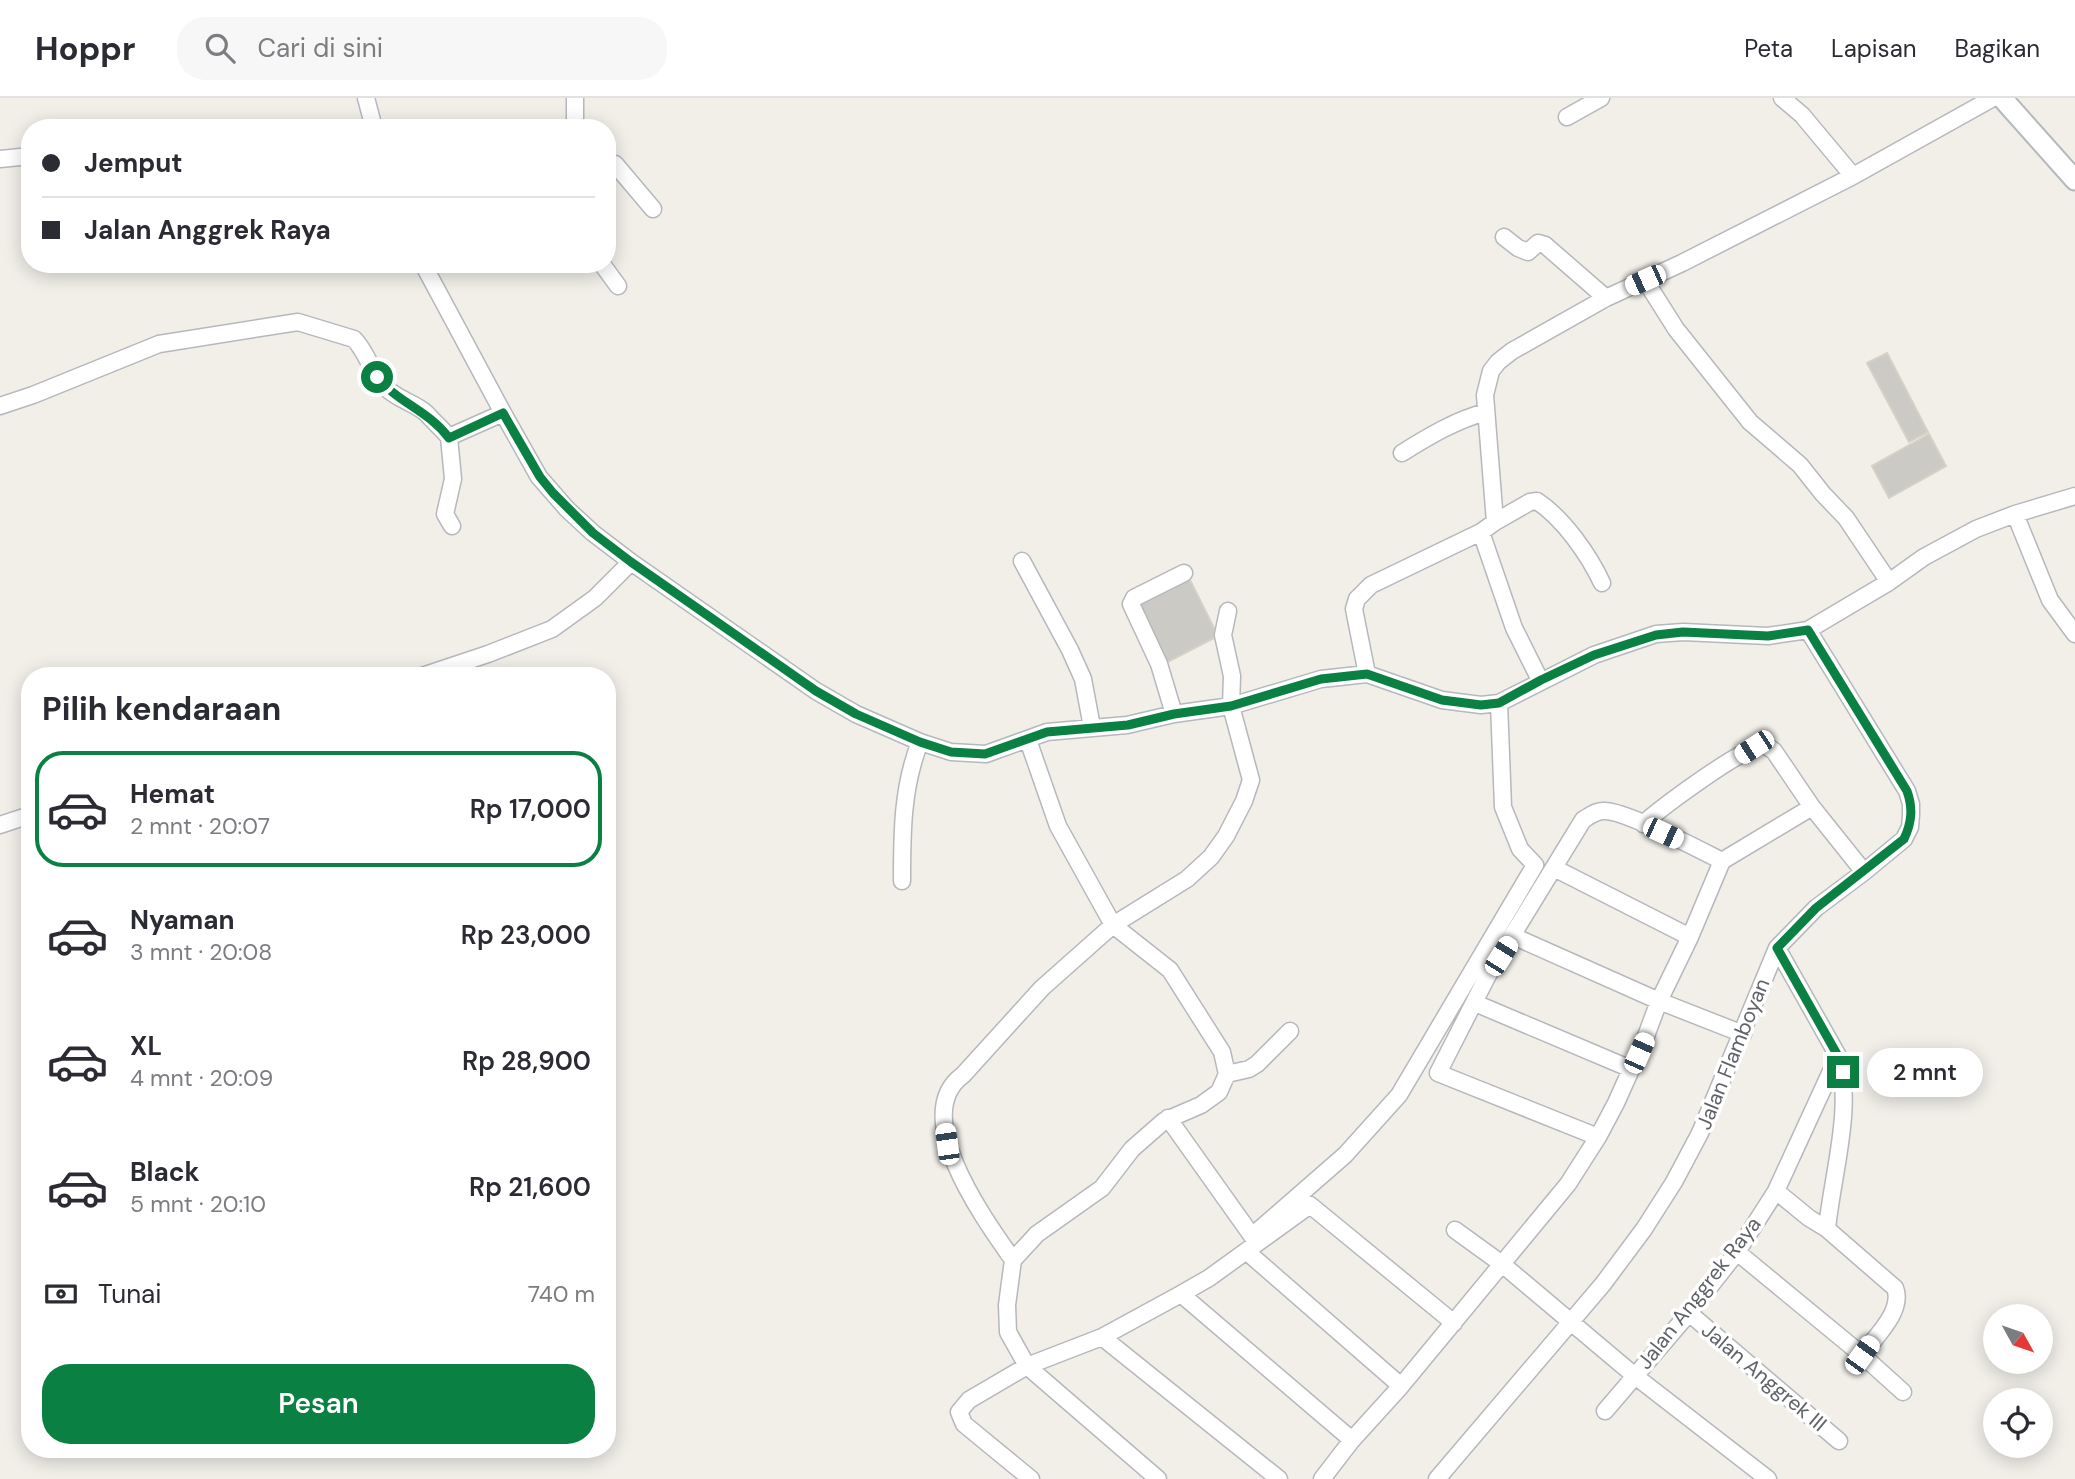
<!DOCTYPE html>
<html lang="id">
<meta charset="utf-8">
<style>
body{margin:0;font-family:"DM Sans",sans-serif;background:#f7f7f7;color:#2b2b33;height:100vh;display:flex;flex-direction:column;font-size:26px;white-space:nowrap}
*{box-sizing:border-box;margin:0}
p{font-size:23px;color:#7c7c81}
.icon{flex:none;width:38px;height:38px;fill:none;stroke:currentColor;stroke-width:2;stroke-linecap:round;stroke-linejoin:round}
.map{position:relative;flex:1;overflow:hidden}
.sheet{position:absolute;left:21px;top:569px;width:595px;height:791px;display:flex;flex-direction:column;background:#fff;border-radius:28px;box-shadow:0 4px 18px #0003}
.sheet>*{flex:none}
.guide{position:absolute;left:21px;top:21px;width:595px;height:154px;border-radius:28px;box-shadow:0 4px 18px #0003;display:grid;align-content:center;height:154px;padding:0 21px;background:#fff}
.needle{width:46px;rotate:130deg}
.controls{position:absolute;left:1983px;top:1206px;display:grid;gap:14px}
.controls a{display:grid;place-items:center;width:70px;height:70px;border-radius:50%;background:#fff;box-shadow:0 4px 18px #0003;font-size:35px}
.end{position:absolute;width:32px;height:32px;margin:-16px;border:9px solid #0b8043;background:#fff;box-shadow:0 0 0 4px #fff}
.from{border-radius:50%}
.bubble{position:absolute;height:49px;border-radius:24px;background:#fff;box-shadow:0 4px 18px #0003;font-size:23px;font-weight:600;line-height:49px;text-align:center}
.car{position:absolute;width:21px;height:42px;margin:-21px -10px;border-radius:9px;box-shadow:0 0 5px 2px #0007;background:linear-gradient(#fff 24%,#345 0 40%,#fff 0 76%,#345 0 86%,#fff 0)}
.guide b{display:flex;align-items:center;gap:24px;height:66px;font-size:26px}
.guide b+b{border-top:2px solid #e1e1e2}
.guide i{width:18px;height:18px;background:#2b2b33}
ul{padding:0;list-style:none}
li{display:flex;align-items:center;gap:21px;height:116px;margin:0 14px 10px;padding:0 7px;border:4px solid transparent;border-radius:28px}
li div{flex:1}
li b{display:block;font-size:26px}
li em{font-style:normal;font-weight:600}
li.on{border-color:#0b8043}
li>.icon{width:63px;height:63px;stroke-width:1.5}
h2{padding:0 21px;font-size:32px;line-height:84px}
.pay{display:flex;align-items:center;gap:18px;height:77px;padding:0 21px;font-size:26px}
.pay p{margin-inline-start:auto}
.button{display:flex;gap:14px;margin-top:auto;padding:14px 21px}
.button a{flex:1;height:80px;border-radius:28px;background:#0b8043;color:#fff;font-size:28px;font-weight:600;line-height:80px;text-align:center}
header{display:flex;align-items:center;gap:42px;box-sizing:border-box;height:98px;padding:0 35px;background:#fff;border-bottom:2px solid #e1e1e2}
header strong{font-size:33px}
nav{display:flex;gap:38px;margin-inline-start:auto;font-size:24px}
.search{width:490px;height:63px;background:#f7f7f7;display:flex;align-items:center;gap:18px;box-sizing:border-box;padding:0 24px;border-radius:28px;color:#7c7c81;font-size:26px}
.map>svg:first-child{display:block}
.building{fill:#cccac5;stroke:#d6d1c6;stroke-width:2}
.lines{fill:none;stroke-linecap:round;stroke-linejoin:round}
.minor-casing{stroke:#b5b8bc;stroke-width:19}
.tertiary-casing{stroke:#b5b8bc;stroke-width:23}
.minor{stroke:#fff;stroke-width:16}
.tertiary{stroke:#fff;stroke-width:19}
.route{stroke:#0b8043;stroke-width:9}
.labels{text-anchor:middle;stroke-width:7;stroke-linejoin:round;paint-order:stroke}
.street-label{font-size:21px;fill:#5f6368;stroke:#fff}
</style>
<header>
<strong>Hoppr</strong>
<div class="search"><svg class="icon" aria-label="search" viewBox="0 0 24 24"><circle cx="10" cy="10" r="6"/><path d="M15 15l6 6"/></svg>Cari di sini</div>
<nav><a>Peta</a><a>Lapisan</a><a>Bagikan</a></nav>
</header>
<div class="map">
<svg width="2075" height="1381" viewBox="0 0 2075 1381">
<rect width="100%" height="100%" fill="#f1efe8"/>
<path class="building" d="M1887,255l41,79 -19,10 -42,-79z
M1929,336l17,32 -57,32 -17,-32z
M1189,480l29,58 -56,29 -29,-59z"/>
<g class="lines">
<defs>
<path id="minor" d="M366,0l8,30
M1782,0l20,17 51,61
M1567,19l34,-19
M571,30l4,-8v-22
M0,61l30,-3
M607,67l8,-1 38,45
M1504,139l14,11 10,4 10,-9 7,2 61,53
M423,166l80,149 36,64 28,32 26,24 38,29 185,129 40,23 64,28 31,10 35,2 61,-22 80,-7 47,-11 57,-8 90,-27 46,-5 75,26 39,5 18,-2 95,-48 62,-21 27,-2 85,4 40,-6 81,-48 35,-25 52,-28 39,-15 60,-18
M602,166l16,22
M1645,182l31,49 74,93 50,43 23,29 23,24 43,64
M0,308l33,-11 126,-51 139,-22 56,17c13,13 17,33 30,47 12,13 29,16 42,27 7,8 16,16 23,24
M1402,355c27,-17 54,-33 84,-41
M2015,416l35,86 25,34
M1495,424l35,-20 7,-1c26,17 52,54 65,82
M452,428l-7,-12 8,-35 -4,-42 54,-24
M1481,434l33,96 26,52
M1022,463l48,89 13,29 9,48
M1367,576l-13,-65 3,-10 14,-14 110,-53 14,-10 -10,-127 6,-24 7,-9 14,-11 94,-53 76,-35 171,-87 140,-78
M422,578l66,-22 64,-25 43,-31 36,-36
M1174,616l-15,-50 -28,-60 3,-6 50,-25
M1028,642l30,86 55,99 57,45 52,82 5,22 -8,18 -18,13 -37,16 -32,28 -30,39 -65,46 -24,26 -6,45 1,27 19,34 -58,34 -10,12 5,12 67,55
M1643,726c18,-16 103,-80 122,-79l9,6 38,56 52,65
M0,727l30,-10
M1554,770l136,69
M902,783c0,-47 0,-94 18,-139
M1513,838l146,65 84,33
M1777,850l61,108c16,50 -6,120 -11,173
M1475,905l156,66
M1227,976l22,-5 8,-5 33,-33
M1168,1020l84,118 93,-81 54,-60 136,-230 -15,-16 -17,-42 -4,-104
M1598,1039l-160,-64 50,-98 95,-155c6,-4 13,-9 20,-9 20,-2 97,39 119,50
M1776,1093l33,27 18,11 68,59c9,23 -20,49 -33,67
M1455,1132l47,34 133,112 133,103
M1246,1153l155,135
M1737,1154l125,103 41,37
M1013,1162c-28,-40 -105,-145 -50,-185l79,-87 71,-63 74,-46 24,-22 15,-21 18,-35 7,-21 -20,-74 1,-30 -9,-41 5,-24
M1181,1196l-79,43 177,142
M1689,1215l150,128
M1102,1239l-75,29 131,113
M1605,1313l84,-98 48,-61 39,-61 62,-135
M1352,1342l-171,-146 28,-16 101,-73 144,118
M1322,1381l30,-39 49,-54 167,-202 30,-47 18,-34 30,-67 13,-35 31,-64 32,-76 90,-54
M1437,1381l166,-195 41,-55 30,-47 26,-49 77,-185 39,-40 48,-36 40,-33 6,-12 1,-12v-11l-4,-13 -99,-161"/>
<path id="tertiary" d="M2002,0l73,82"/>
</defs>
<use href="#minor" class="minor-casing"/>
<use href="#tertiary" class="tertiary-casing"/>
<use href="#minor" class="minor"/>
<use href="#tertiary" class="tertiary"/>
</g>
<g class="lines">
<path class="route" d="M377,279c21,26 51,33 72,61l54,-25 37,64 13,16 40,40 38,29 185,129 40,23 64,28 31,10 34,2 62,-22 81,-7 46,-11 57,-8 90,-27 46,-5 75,26 39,5 18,-2 42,-23 53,-25 62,-20 27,-3 85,4 40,-6 99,161c6,17 5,31 -3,48l-88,69 -39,40 61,108 5,16"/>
</g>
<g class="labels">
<g class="street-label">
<text transform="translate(1733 956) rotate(-68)" y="7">Jalan Flamboyan</text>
<text transform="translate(1699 1195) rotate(-52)" y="7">Jalan Anggrek Raya</text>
<text transform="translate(1764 1279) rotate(40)" y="7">Jalan Anggrek III</text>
</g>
</g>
</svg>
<div class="controls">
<a><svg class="needle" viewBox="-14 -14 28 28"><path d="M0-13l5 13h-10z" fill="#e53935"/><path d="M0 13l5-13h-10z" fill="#7c7c81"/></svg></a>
<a><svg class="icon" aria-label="locate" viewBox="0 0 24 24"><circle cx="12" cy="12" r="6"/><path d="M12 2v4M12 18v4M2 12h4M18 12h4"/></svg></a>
</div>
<i class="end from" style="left:377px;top:279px"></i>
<i class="end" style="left:1843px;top:974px"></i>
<div class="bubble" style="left:1867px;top:950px;width:116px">2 mnt</div>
<i class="car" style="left:1645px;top:182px;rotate:246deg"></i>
<i class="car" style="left:1754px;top:649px;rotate:237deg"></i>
<i class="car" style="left:1663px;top:735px;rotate:115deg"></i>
<i class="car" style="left:1501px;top:858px;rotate:32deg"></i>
<i class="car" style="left:1639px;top:955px;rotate:24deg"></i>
<i class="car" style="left:947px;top:1046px;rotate:352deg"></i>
<i class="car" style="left:1862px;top:1257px;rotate:36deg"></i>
<div class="guide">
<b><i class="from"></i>Jemput</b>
<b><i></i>Jalan Anggrek Raya</b>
</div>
<section class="sheet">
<h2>Pilih kendaraan</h2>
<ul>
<li class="on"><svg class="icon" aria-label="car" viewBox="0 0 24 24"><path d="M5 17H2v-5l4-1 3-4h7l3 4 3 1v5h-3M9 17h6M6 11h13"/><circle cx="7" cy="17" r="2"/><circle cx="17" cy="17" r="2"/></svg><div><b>Hemat</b><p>2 mnt · 20:07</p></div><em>Rp 17,000</em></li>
<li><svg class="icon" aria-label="car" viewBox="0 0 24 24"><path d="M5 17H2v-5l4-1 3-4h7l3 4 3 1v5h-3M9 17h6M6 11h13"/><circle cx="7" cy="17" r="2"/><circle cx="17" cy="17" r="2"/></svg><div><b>Nyaman</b><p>3 mnt · 20:08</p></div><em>Rp 23,000</em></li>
<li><svg class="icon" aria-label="car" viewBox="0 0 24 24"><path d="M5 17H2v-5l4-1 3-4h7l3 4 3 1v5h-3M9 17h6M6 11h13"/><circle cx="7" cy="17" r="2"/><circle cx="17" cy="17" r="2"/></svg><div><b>XL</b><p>4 mnt · 20:09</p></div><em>Rp 28,900</em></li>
<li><svg class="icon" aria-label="car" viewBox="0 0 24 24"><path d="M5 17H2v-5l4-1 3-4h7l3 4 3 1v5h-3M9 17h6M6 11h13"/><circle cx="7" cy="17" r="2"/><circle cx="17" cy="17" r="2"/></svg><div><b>Black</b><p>5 mnt · 20:10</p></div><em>Rp 21,600</em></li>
</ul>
<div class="pay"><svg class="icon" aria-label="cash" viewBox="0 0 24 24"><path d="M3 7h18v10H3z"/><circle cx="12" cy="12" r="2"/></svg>Tunai<p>740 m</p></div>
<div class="button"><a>Pesan</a></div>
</section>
</div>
